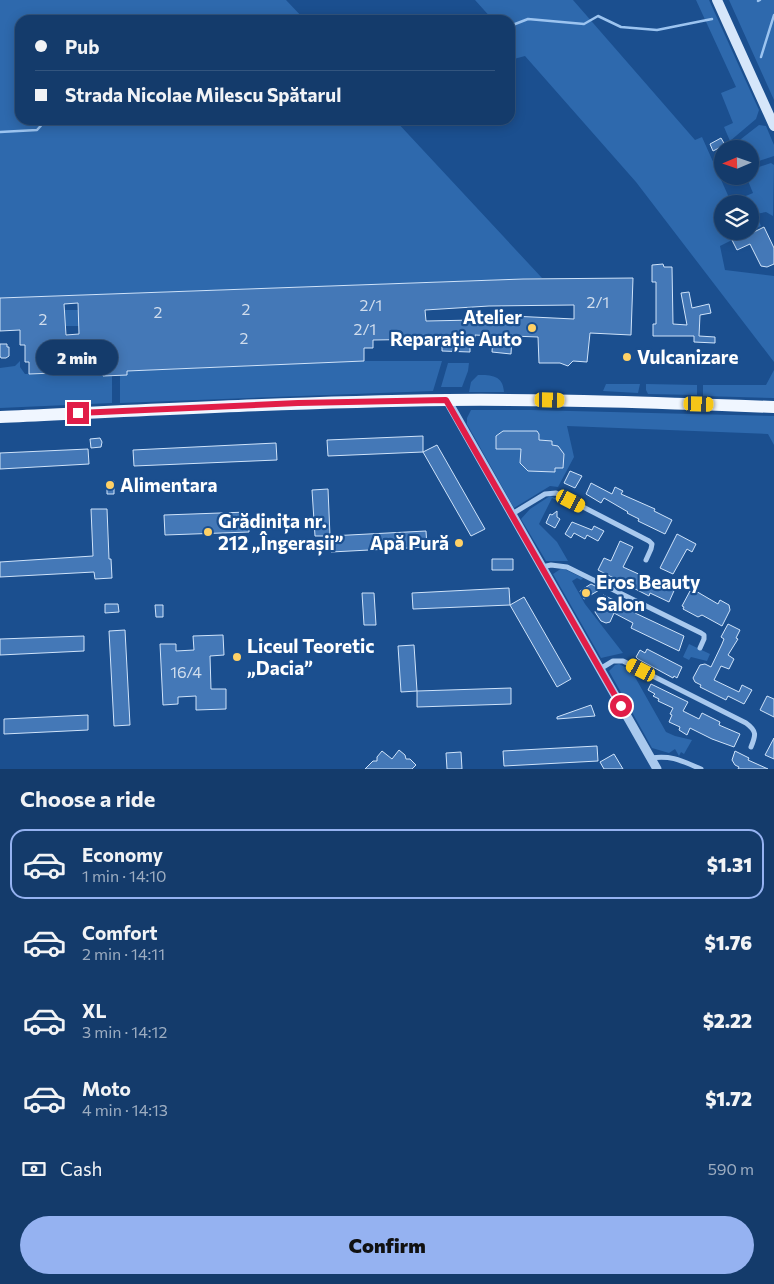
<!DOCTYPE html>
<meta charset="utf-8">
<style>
body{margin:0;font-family:Commissioner,sans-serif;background:#1d4271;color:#f1f3f6;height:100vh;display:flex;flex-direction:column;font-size:19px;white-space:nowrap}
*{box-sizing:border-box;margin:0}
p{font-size:16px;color:#9dadc1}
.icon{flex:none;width:28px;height:28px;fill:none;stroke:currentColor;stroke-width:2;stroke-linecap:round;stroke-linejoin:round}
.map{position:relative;height:769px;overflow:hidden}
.side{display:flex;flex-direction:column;background:#143b6b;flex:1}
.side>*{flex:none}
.top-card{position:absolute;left:15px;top:15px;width:500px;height:110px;border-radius:15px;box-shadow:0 2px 12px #0003,0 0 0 1px #33557e;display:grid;align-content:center;height:110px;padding:0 20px;background:#143b6b}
.needle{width:32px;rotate:268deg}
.fabs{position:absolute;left:714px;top:140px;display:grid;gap:10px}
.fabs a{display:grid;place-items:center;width:45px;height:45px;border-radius:50%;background:#143b6b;box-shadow:0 2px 12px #0003,0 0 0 1px #33557e;font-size:25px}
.end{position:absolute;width:22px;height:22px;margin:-11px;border:6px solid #e11d48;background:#fff;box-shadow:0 0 0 2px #fff}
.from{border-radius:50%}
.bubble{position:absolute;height:35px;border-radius:18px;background:#143b6b;box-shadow:0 2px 12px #0003,0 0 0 1px #33557e;font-size:16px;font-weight:800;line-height:35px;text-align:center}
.car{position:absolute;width:15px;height:30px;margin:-15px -8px;border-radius:6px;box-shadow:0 0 4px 1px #0007;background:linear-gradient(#f5c518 24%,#345 0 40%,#f5c518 0 76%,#345 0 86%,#f5c518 0)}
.top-card b{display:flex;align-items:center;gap:18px;height:48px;font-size:19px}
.top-card b+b{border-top:1px solid #33557e}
.top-card i{width:12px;height:12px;background:#f1f3f6}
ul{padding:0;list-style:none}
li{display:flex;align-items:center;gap:15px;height:70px;margin:0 10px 8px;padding:0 10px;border:2px solid transparent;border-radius:15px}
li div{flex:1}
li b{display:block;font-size:19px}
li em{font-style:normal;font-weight:800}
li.active{border-color:#95b2f1}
li>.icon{width:45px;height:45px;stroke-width:1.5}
h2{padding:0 20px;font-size:22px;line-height:60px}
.pay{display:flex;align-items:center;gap:12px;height:55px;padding:0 20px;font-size:19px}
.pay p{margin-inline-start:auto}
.cta{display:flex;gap:10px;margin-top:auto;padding:10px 20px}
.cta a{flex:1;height:58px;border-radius:30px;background:#95b2f1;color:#111;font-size:20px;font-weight:800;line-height:58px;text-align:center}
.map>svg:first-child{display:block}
.green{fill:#2e69ad}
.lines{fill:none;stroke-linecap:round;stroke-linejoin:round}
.stream{stroke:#9cc4f0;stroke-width:2.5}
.building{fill:#4478b7;stroke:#cfe3fa;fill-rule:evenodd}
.minor{stroke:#a9c9ee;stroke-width:5}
.tertiary{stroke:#a9c9ee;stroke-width:9}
.secondary{stroke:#d6e6fa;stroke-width:10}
.primary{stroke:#f0f6ff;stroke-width:12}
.route{stroke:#e11d48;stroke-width:6}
.poi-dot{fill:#ffd166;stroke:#1b4f8f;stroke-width:2}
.labels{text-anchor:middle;stroke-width:4.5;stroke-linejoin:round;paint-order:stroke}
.number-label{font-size:16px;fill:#d0dded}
.poi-label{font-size:19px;font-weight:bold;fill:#fff;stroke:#1b4f8f;text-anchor:start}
</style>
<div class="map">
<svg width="774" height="769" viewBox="0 0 774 769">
<rect width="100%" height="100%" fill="#1b4f8f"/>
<path class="green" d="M0,0h286l19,20h-285v100h375l147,158 -542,20z
M475,0h98l122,140 7,-3 29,65 22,-9 -7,-17h4v-6l21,-7 3,2 -1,51 -7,-4 -10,2 5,12 -11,5v-27h-28v27h28l-30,15 5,24 49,6v86l-138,-180 -111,-126 -15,4 1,-19 -1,-21h-17z
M696,0h13l50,110 -3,9 -26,22 -6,-14 9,-4 -12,-30 15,-6z
M729,0h45v100z
M759,125l7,1 8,19v11l-24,8v-15h-18v-3z
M65,310h13l1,16h-14z
M20,361v6l5,7 78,-3v4h9v28l-112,5v-40l15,-2z
M364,361h78l-9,30 -313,12v-28h7v-4z
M448,363h21l-1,8 -6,16h-21z
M774,370v28l-71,-2v-11h63z
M478,375c13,0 25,0 26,17h-35l2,-10z
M606,384h34l-2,9 -35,-2z
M646,384l51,1v10l-49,-1 -2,-4z
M471,410h59l244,6v29l-6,-11 -201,-8 7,31 -16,30 -8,-1 -36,22 -47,-84v-6z
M550,496l15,6 -1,2 -12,-6 -13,26 18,18 11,19h-22l-25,-42 9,-10z
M562,568l21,10 -2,2 -4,-2 -5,3 13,23 38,49 -22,5 -48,-84z
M689,644l21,10 -3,7 -16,-4 -2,3 -6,-3z
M619,664l12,6 35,62 9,4 17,4 -8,14 -3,-2 -2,4 -4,-7 -6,4 -17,-5 -43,-77 6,-6z"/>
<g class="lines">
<path class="stream" d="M758,1l2,-1
M510,26l18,-7 56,5 14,-8 23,11 36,3 55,-11
M761,57l13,-42
M0,132l37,-2 9,-10"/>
</g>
<path class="building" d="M721,138l4,7 -12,6 -3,-7z
M764,227l10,21v16l-7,3 -6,-1 -11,-22 -13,6 -5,-10 13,-7 1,3z
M663,264l1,3h8l1,57 14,1 -6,-32 8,-1 3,16 17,-4 2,9 -11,2 -1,21 16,1v6l-21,-1v-6h-41v-12h3v-42h-4v-17z
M633,278l-2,57 -41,-2 -3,29 -14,-1 -5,5 -8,-3h-21l-1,-26 -26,-1 -1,18 -19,-2 1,-16 -18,-1v4h-5v13l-28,-1v-12l-69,1v8h-9v13l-237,10v4l-24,1v-5l-74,3v-12h-4v-17h-5v-15l-20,1v-33l523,-19zM78,303l1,31 -13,1 -2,-31zM574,305v14l-62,-3v5l-37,-1 -49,1 -1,-11 64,-4z
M0,344h7v3h2v9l-3,2h-5l-1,-2z
M503,431h34l2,3v6l13,1v4l6,1 6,8 -1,14h-8v4l-27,-1 -8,-8 1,-14h-25v-13z
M423,436v16l-95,4 -1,-16z
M100,438l2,4 -1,5 -10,1 -1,-9z
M276,443l1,17 -143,6 -1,-16z
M437,445l48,84 -14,7 -48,-84z
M88,449l1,15 -89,5v-16z
M570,471l12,5 -7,12 -11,-5z
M107,481h7v13h-7z
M591,483l21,11 3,-7 8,4 -2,3 34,15 -1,2 18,9 -7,14 -27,-13 1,-2 -12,-6 1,-1 -24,-14 -3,5 -15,-9z
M328,489l2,47h-15l-3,-46z
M91,509h16l2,50h2l1,19 -17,1 -1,-7 -94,5v-15l93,-6z
M557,511v6l3,2 -5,9 -9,-5 4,-9 2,1z
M248,512l1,20 -84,3 -1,-20z
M572,522l20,8 2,-4 10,5 -6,10 -11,-6 -2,4 -11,-6 -3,5 -6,-4z
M426,531l1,16 -96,5 -1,-16z
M677,534l19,10 -4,8 -5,-3 -14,25 -13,-6z
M620,541l13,6 -10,20 20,9 1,-2 21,11 3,-6 9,5 -8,18 -19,-9 -1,3 -51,-26 6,-12 7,3z
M492,559h21v11h-21z
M591,584l10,5 -17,10 -4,-8z
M509,588l1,17 -97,4 -1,-16z
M694,590l24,14 2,-4 9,5 1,5 -8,16 -20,-11 -4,2 -15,-8 1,-2 -2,-1 8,-15 3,2z
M362,593h12l2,32h-12z
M603,595l11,5 -1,3 13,6 3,-6 9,5 -3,5 49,23 -5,15 -48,-23 2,-5 -19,-10 -4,9 -4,1 -5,-2 -6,-9z
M524,597l47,82 -14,8 -47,-82z
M105,604h13l1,8 -14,1z
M155,605h8v12h-7z
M728,624l12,6 -4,8 2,1 -10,16 6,4 -5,10 -8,-3 -7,14 25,12 3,-7 10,5 -8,14 -16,-8 -2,4 -26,-13 1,-2 -6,-3 -2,-4 7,-13 5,-1 6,3 11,-23 2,-5 -3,-2z
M125,630l5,95 -16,1 -5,-95z
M223,635l1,20 -14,1 1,33h15v20l-30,1v-14l-18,1v7l-15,1 -3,-61h16v7l18,-1 -1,-14z
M84,636v15l-84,4v-16z
M414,645l3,46 -16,1 -3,-46z
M647,649l35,18 -5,11 -3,-2 -1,2 -35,-19 -2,-2 4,-7 5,3z
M651,684l37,18 -5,9 16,8 3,-6 18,9 -1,3 21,9 -6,13 -22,-8 -22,-11 -3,7 -8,-5 1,-3 -11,-5 3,-7 -2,-1 3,-6 -15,-7 1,-2 -6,-3 2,-2 -7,-4z
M511,688v16l-94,3v-16z
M767,696l7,3v18l-14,-7z
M591,705l4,11 -38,3v-2z
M88,715v15l-84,4v-15z
M774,738v21l-9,-4z
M597,746l1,15 -94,5 -1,-15z
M399,750l6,5 1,4h4l6,6 -4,4h-47l8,-8h4v-4l5,-6 10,8z
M735,751l14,7 -1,2 20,9h-30l1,-2 -4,-2 -3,-5z
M461,752l1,17h-15l-1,-16z
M614,754l9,15h-19l-4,-7z"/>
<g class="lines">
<path class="minor" d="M512,514l33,-20 11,-1 93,48 3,3 -1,5 -5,11
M542,567l9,-2 16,2 134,66 3,2v4l-4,9
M600,669l13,-8h10l123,62c11,8 10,12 5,24
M651,758c21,-3 31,3 50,11"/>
<path class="tertiary" d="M447,400l210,369"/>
<path class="secondary" d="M717,0l57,126"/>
<path class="primary" d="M0,417c149,-7 298,-15 447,-17 109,-1 218,3 327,7"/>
</g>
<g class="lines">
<path class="route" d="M78,413l220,-10 148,-3 175,306"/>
</g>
<g class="poi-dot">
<circle cx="532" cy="328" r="5"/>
<circle cx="627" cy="357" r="5"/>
<circle cx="110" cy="485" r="5"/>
<circle cx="208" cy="532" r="5"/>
<circle cx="459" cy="543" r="5"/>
<circle cx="586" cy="593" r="5"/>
<circle cx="237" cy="657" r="5"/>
</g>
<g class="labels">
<g class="number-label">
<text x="598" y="308">2/1</text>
<text x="371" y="311">2/1</text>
<text x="246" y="315">2</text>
<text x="158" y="318">2</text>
<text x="43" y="325">2</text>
<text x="365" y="335">2/1</text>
<text x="244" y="344">2</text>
<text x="186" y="678">16/4</text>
</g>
<g class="poi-label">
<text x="522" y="324" text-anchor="end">Atelier<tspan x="522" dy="22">Reparație Auto</tspan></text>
<text x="637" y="364">Vulcanizare</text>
<text x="120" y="492">Alimentara</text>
<text x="218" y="528">Grădinița nr.<tspan x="218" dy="22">212 „Îngerașii”</tspan></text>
<text x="449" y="550" text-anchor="end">Apă Pură</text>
<text x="596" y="589">Eros Beauty<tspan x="596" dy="22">Salon</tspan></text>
<text x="247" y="653">Liceul Teoretic<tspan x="247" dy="22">„Dacia”</tspan></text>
</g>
</g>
</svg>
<div class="fabs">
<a><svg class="needle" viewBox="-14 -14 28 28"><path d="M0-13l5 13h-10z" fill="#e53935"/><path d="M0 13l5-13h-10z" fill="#9dadc1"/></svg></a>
<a><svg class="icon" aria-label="layers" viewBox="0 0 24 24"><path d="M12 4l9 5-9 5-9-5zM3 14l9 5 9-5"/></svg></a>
</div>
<i class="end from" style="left:621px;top:706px"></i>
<i class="end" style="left:78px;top:413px"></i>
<div class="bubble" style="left:36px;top:340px;width:82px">2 min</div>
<i class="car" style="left:550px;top:400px;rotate:91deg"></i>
<i class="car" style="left:699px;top:404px;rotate:92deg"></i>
<i class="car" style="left:571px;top:501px;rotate:117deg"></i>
<i class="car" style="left:641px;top:670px;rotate:297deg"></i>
<div class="top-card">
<b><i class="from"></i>Pub</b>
<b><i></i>Strada Nicolae Milescu Spătarul</b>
</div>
</div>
<section class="side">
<h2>Choose a ride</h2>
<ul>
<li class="active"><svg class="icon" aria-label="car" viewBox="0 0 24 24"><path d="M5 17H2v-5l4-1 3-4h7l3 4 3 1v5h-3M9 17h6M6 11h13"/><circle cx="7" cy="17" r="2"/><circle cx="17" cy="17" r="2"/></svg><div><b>Economy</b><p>1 min · 14:10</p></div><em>$1.31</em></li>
<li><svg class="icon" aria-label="car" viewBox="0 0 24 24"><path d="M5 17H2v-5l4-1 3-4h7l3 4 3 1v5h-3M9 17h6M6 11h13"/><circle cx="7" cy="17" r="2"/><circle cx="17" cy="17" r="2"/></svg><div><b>Comfort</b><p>2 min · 14:11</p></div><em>$1.76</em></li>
<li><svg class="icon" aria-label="car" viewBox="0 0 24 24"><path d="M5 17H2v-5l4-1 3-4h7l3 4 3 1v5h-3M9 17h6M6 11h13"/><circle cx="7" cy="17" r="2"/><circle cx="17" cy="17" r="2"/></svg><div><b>XL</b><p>3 min · 14:12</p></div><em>$2.22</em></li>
<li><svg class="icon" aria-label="car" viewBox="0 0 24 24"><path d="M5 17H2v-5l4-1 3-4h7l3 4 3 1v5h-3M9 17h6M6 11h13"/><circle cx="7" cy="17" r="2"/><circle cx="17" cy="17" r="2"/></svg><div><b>Moto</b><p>4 min · 14:13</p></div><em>$1.72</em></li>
</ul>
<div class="pay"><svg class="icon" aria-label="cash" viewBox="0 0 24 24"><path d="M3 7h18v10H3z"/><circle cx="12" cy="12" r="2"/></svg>Cash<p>590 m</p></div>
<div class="cta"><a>Confirm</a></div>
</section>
